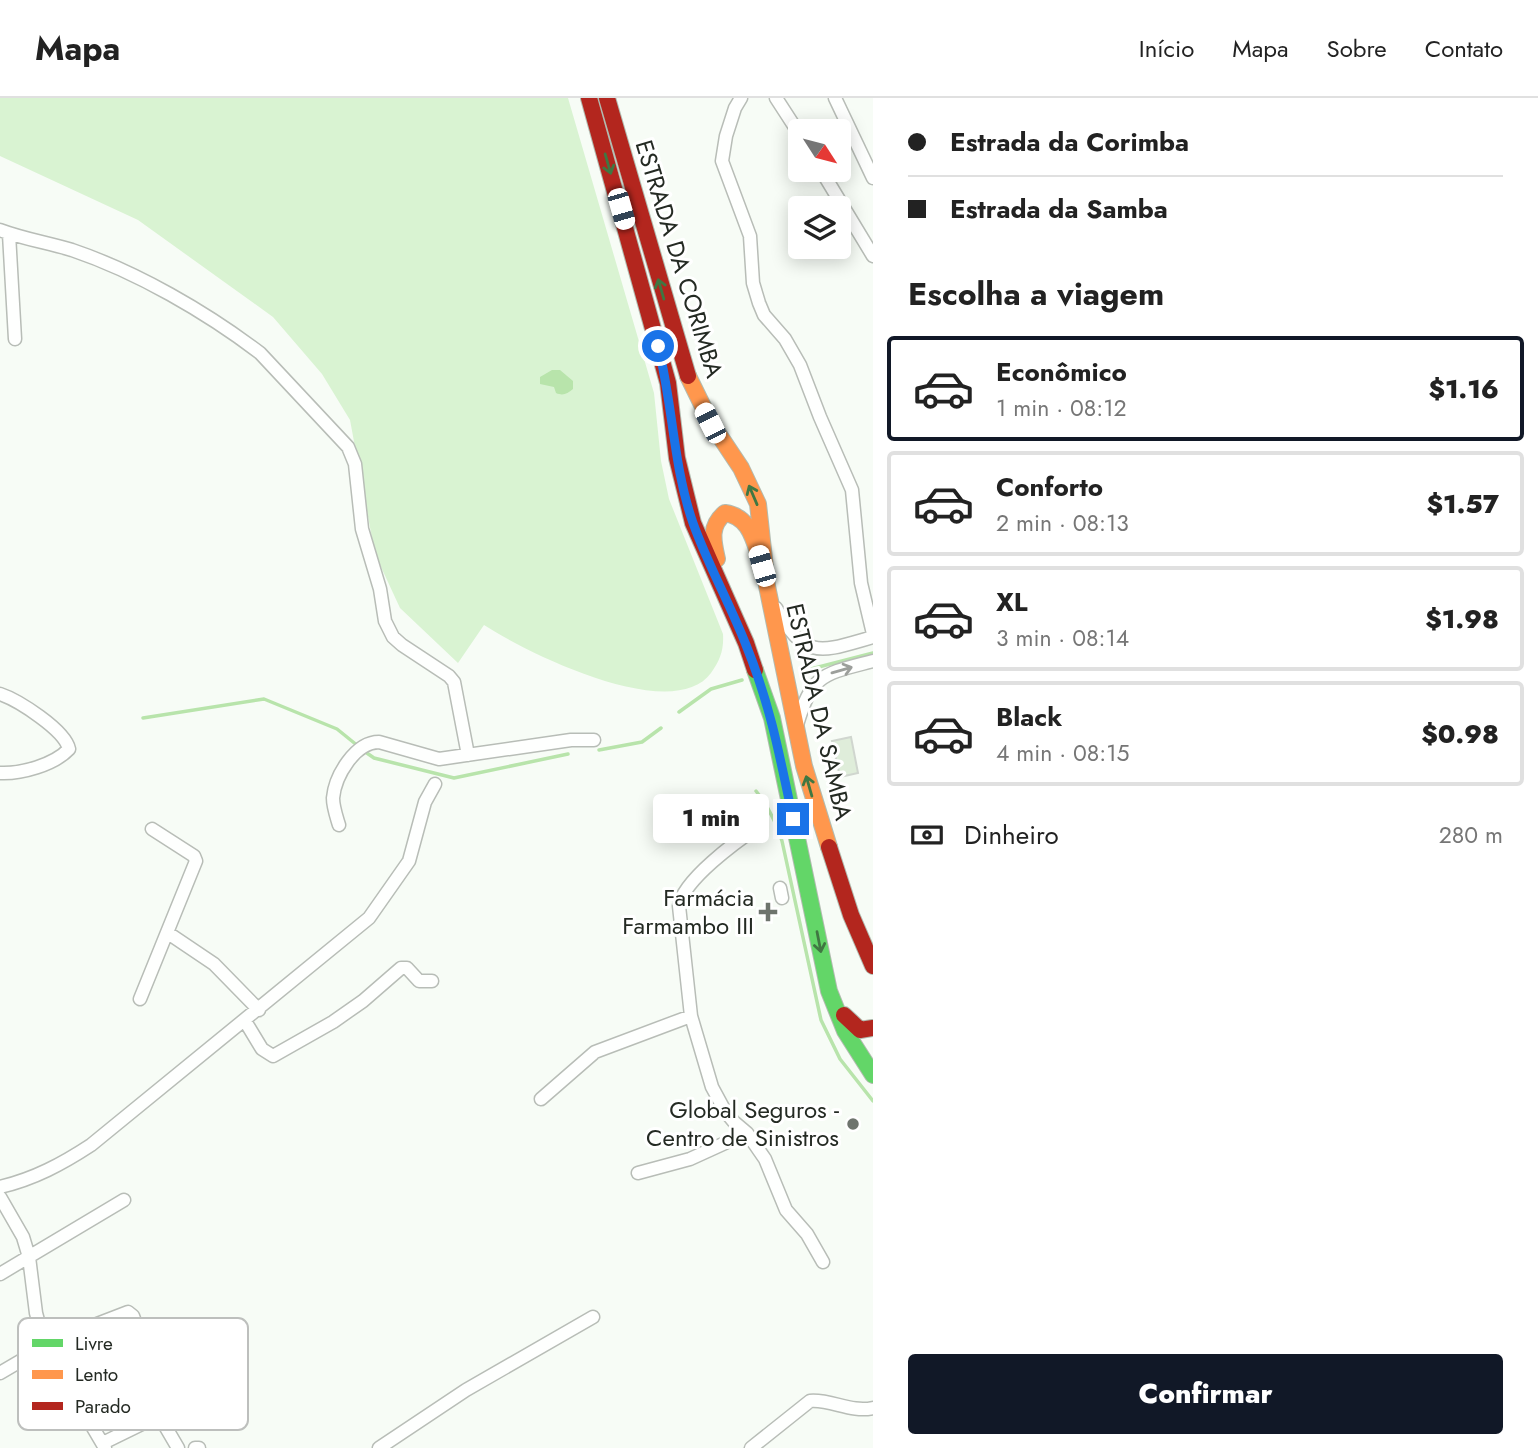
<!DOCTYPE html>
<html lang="pt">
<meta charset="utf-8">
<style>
body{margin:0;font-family:Jost,sans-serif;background:#f2f2f2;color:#222;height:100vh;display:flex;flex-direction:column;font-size:26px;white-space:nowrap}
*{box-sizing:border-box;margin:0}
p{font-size:23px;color:#767676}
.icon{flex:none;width:38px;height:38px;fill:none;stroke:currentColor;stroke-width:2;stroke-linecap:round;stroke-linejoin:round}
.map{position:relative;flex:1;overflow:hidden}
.sheet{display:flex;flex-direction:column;background:#fff;width:665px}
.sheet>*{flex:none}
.top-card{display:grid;align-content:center;height:154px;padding:0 35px;background:#fff}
.needle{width:46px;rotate:126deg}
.controls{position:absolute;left:788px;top:21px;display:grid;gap:14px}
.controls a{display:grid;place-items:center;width:63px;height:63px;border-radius:7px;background:#fff;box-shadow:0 4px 18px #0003;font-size:35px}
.end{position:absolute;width:32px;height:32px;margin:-16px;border:9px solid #1a73e8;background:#fff;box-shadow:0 0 0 4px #fff}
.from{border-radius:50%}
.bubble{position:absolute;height:49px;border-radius:7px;background:#fff;box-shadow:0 4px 18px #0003;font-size:23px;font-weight:800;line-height:49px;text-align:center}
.car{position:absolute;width:21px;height:42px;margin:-21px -10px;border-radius:9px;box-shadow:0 0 5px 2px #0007;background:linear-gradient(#fff 24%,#345 0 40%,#fff 0 76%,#345 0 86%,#fff 0)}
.top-card b{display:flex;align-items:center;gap:24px;height:66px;font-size:26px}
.top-card b+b{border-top:2px solid #e0e0e0}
.top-card i{width:18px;height:18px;background:#222}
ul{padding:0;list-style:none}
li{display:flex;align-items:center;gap:21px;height:105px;margin:0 14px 10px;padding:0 21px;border:4px solid #e0e0e0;border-radius:7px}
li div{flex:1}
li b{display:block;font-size:26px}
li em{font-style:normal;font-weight:800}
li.on{border-color:#111827}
li>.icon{width:63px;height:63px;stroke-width:1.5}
h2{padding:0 35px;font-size:32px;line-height:84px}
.pay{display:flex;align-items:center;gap:18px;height:77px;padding:0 35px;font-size:26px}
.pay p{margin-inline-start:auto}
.button{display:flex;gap:14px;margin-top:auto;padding:14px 35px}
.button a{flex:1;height:80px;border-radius:7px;background:#111827;color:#fff;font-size:28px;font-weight:800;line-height:80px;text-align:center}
header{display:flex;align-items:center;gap:42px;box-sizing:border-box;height:98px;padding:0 35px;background:#fff;border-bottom:2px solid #e0e0e0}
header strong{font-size:33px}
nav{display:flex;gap:38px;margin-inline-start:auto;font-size:24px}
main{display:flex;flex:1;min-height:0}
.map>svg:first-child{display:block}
.grass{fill:#d9f3d2}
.water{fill:#b8e4ab}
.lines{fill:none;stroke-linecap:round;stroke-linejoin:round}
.stream{stroke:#b8e4ab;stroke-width:3.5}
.building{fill:#dfedda;stroke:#d0d6cf;stroke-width:2}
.street-casing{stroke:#b8bdb7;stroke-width:15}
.fast-casing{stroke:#b2bbb0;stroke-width:18}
.slow-casing{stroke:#b2bbb0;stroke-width:18}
.jam-casing{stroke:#b2bbb0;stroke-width:18}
.street{stroke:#fefffe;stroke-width:12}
.fast{stroke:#63d668;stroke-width:16}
.slow{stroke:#ff974d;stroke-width:16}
.jam{stroke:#b3261e;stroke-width:16}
.oneway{stroke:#407742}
.oneway2{stroke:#9c9f9b}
.route{stroke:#1a73e8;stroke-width:9}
.poi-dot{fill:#6e746d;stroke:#fff;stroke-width:2.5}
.labels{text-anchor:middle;stroke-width:6;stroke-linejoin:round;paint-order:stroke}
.street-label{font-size:24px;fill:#242a23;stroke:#fff}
.poi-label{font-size:24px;fill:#242a23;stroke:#fff;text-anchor:end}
.key{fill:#fff;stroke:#bdbfbd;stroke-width:2}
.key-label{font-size:19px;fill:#242a23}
</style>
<header>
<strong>Mapa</strong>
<nav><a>Início</a><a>Mapa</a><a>Sobre</a><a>Contato</a></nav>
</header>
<main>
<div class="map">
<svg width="873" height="1350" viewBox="0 0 873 1350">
<rect width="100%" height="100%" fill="#f7fcf6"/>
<path class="grass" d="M0,0h568l86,295 7,68 8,38 54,135c1,16 -3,26 -12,39 -38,52 -184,-20 -227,-48l-26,38 -58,-55 -25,-54 -25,-134 -28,-46 -49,-57 -135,-97 -138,-64z"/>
<path class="water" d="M552,272h8l13,11v8c-6,5 -10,7 -17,4l-2,-6 -14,-3v-7z"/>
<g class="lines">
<path class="stream" d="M807,572l66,-17
M679,614l32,-23 31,-9
M143,620l121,-19 73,30 21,17
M599,652l43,-8 19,-14
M364,653l10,7 80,20 114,-24
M756,693c13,16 20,31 26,50l39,179 19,39 33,42"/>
</g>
<path class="building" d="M851,639l7,36 -18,4 -8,-36z"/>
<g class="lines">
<defs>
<path id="street" d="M741,0l-6,10 -9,28 -4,25 28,75 3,47 6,20 5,12 21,24 15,26 20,52 32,73 9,93 12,51
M776,0l24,37
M835,0l38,80
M821,72l52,86
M0,132c24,9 49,13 72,20 65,22 134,62 188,103l88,94 7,17 7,65 18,60 5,32 8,16 9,8 47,31 5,6 14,73
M9,136l6,105
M776,510c30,53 44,44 97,29
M0,596c18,6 65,36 69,55 -15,16 -48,25 -69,24
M797,627c15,-52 27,-51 76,-64
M339,727c-3,-10 -6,-18 -6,-27 2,-22 22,-56 46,-56l60,17 132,-19h23
M759,728c-22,15 -76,54 -80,80l12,110 21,71 13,24 9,11 13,11 18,26 21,51 21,24 16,28
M780,790l2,10
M168,835l46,31 45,46
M140,901l56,-138 -2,-5 -42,-27
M245,923l17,28 11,7 60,-34 30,-21 38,-33h6l12,13h13
M541,1001l54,-47 96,-36
M638,1075l52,-14 57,-26
M0,1089c34,-8 62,-23 91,-42l278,-227 40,-57 16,-59 10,-18
M0,1099l23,40 6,20 7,56 9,33 60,102
M0,1176l124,-74
M0,1275l58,-34 70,-27 5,4 15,41
M103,1345l53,-26 5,2 17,29
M195,1350h4
M379,1350l87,-58 127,-73
M751,1350l59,-47c21,-2 41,12 63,7"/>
<path id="fast" d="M755,572l17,48 57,273 16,40 28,44"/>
<path id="slow" d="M688,278l23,47 30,45 17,36 9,82 37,180 25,81
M717,461c-4,-18 -8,-33 8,-46 21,3 27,20 33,39"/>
<path id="jam" d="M589,0l79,285 9,75 16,65 53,120 9,27
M607,0l81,278
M829,749l22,68 22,51
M844,917l16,15 13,-2"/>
</defs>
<use href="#street" class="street-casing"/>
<use href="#fast" class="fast-casing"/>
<use href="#slow" class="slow-casing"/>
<use href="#jam" class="jam-casing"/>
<use href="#street" class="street"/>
<use href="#fast" class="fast"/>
<use href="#slow" class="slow"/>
<use href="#jam" class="jam"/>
</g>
<defs><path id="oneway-shaft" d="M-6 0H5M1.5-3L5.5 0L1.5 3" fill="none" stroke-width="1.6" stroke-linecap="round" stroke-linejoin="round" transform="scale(1.75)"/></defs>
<g class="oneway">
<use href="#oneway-shaft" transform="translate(608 66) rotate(74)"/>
<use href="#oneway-shaft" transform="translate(661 191) rotate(-106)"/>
<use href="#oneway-shaft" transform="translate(753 397) rotate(-113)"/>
<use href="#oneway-shaft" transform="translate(809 688) rotate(-106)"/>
<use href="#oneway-shaft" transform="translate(819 844) rotate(79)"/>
</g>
<use class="oneway2" href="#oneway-shaft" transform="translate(842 572) rotate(-16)"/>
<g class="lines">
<path class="route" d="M658,248c15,58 15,120 35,177 15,42 37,81 53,122 24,59 34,112 47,174"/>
</g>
<g class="poi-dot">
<path d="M764.5 803.5h7v7h7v7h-7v7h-7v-7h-7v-7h7z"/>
<circle cx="853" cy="1026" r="7"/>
</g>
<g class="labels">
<g class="street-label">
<text transform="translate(679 161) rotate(73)" y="8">ESTRADA DA CORIMBA</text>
<text transform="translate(819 614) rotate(77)" y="8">ESTRADA DA SAMBA</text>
</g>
<g class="poi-label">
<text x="754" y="808">Farmácia<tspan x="754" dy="28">Farmambo III</tspan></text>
<text x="839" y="1020">Global Seguros -<tspan x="839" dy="28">Centro de Sinistros</tspan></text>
</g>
</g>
<rect x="18" y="1220" width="230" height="112" rx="10" class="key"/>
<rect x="32" y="1241" width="31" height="8" fill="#63d668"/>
<rect x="32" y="1272" width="31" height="9" fill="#ff974d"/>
<rect x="32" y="1304" width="31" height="8" fill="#b3261e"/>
<g class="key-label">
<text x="75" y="1252">Livre</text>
<text x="75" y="1283">Lento</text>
<text x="75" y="1315">Parado</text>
</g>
</svg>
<div class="controls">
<a><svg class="needle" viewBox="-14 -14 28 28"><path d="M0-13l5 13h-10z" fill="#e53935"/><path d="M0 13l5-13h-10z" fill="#767676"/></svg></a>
<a><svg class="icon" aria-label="layers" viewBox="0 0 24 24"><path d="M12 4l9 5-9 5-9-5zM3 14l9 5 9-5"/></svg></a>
</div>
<i class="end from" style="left:658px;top:248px"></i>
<i class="end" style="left:793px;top:721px"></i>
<div class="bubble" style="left:653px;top:696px;width:116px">1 min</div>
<i class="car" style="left:621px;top:111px;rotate:164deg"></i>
<i class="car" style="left:710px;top:325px;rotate:333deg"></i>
<i class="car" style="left:762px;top:468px;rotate:344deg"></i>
</div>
<section class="sheet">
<div class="top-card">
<b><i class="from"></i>Estrada da Corimba</b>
<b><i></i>Estrada da Samba</b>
</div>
<h2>Escolha a viagem</h2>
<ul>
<li class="on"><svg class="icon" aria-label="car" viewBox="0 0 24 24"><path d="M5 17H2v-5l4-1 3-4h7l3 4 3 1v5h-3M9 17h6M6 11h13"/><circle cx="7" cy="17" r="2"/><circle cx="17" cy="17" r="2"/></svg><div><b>Econômico</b><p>1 min · 08:12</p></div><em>$1.16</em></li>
<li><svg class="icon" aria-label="car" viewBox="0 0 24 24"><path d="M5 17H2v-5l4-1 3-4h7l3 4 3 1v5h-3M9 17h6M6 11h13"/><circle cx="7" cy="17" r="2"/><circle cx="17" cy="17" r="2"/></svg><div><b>Conforto</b><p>2 min · 08:13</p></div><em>$1.57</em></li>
<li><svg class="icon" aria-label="car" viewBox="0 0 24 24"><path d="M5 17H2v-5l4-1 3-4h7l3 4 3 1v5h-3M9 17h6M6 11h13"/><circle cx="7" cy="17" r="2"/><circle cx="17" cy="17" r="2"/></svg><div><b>XL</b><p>3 min · 08:14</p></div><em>$1.98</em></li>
<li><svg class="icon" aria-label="car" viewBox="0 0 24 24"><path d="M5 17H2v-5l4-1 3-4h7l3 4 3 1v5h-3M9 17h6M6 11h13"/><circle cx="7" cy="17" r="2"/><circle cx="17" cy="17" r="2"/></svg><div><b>Black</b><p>4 min · 08:15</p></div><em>$0.98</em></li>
</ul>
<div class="pay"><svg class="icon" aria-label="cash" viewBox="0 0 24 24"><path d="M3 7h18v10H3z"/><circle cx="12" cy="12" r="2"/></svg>Dinheiro<p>280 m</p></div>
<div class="button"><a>Confirmar</a></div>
</section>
</main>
